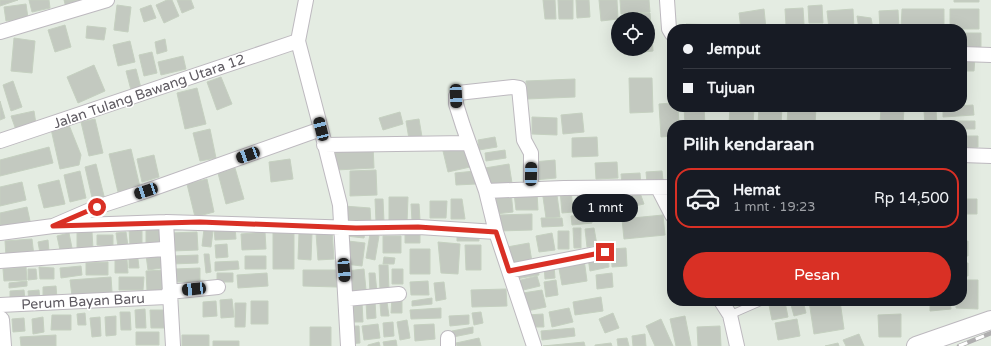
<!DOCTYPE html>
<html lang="id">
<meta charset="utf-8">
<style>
body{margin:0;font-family:"Varela Round",sans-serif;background:#242831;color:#f1f3f6;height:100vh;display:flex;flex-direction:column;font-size:15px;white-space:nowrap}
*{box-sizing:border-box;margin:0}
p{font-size:13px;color:#9ea1a6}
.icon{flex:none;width:22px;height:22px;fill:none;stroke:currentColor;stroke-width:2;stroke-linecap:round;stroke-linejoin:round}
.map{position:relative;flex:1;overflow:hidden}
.drawer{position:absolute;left:667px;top:120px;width:300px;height:186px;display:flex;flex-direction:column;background:#171b24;border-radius:16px;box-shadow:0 4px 16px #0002}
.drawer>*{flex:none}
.top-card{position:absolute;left:667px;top:24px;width:300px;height:88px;border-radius:16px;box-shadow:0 4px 16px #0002;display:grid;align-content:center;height:88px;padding:0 16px;background:#171b24}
.tools{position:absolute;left:611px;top:12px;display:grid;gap:8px}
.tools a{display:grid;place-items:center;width:44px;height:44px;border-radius:50%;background:#171b24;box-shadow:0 4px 16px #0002;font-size:20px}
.end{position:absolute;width:18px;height:18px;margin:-9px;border:5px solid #d93025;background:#fff;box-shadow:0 0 0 2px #fff}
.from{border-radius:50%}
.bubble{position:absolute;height:28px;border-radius:14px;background:#171b24;box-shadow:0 4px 16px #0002;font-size:13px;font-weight:600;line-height:28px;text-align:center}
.car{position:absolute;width:12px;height:24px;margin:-12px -6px;border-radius:5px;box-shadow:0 0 3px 1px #0007;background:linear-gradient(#222 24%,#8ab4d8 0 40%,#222 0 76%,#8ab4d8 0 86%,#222 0)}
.top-card b{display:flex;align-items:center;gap:14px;height:38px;font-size:15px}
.top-card b+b{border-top:1px solid #363941}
.top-card i{width:10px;height:10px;background:#f1f3f6}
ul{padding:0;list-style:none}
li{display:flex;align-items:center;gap:12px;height:60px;margin:0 8px 6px;padding:0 8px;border:2px solid transparent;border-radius:16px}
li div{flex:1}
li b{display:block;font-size:15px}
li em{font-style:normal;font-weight:600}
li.active{border-color:#d93025}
li>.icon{width:36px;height:36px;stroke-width:1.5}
h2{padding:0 16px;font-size:18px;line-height:48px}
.action{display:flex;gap:8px;margin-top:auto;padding:8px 16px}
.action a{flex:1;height:46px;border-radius:24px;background:#d93025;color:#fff;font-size:16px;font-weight:600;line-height:46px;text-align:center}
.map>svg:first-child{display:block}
.building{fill:#c3c9c0;stroke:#c5d0c0}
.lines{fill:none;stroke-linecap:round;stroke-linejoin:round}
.service-casing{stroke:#bdb9bf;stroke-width:9}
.minor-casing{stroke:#bdb9bf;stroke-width:16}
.tertiary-casing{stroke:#bdb9bf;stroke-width:20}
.service{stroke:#fff;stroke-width:7}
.minor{stroke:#fff;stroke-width:14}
.tertiary{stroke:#fff;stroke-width:18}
.rail-casing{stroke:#afaeaf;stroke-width:4.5}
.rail{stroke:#fff;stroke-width:3;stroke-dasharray:9;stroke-linecap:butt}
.route{stroke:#d93025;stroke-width:5}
.labels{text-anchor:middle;stroke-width:3;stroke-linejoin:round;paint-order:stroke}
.street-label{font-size:14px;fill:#5e5a61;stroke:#fff}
</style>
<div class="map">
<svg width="991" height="346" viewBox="0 0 991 346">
<rect width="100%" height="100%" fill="#e4ece2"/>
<path class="building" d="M0,0h18l-18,6z
M29,0h20l1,8 -18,4z
M64,0h27l-25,8z
M167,0h5l7,16 -15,7 -8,-18z
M177,0h14l3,8 -12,5z
M543,0h12l1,19h-11z
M558,0h15v19h-14z
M576,0h13l1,17 -13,1z
M599,0h18l1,19 -17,2z
M620,0h29l1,12 -29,2z
M954,0h25v2h-25z
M26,4l2,14 -22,3 -2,-14z
M117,5l14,2 -3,25 -14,-2z
M151,5l5,13 -12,4 -4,-13z
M822,5l1,18h-14l-1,-17z
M803,8l1,16 -18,1 -1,-16z
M764,9l2,20h-25l-2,-16z
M853,9l1,20h-25l-2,-18z
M902,9h42v20h-43z
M950,9h29v20h-29z
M898,10l1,19h-19l-1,-18z
M650,13l1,14h-3v-8h-24l-1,-4z
M857,16l14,2 2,11h-14z
M686,24l35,1v4h-35z
M65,25l6,22 -16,5 -7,-22z
M808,25h16v4h-16z
M87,26l19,2 -2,12 -18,-2z
M804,26v3h-19v-1z
M962,33h19v19h-19z
M652,35l1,16 -29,3 -1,-5h25v-13z
M14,38l21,3 -3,32 -21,-2z
M165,39l2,12 -10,3 -2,-12z
M130,41l5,21 -17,4 -5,-21z
M152,52l5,21 -13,3 -5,-21z
M183,56l3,13 -25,6 -3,-13z
M962,57h13l-1,14h-12z
M94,65l11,26 -27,12 -11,-26z
M136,69l5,19 -10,2 -5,-19z
M962,74h1v17h-1z
M221,77l11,27 -15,6 -10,-28z
M629,78h23l1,34 -23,1z
M575,79v18l-48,2 -1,-18z
M13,81l9,26 -11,4 -8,-26z
M197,88l9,36 -21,5 -8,-36z
M0,101l5,17 -5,2z
M672,103v4h6l1,18h-7v11l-11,1 -2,-33z
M973,105l1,10 -31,2v-10z
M684,107h20l1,18h-20z
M730,107h24l-1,18h-24z
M759,107h23l-1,18 -23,-1z
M788,107h28l-1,18h-28z
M881,107h23l-1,18h-23z
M936,110l1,15h-12l-1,-14z
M34,111l2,13 -20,6 -5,-14z
M400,112l3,12 -20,6 -4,-12z
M582,113l2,19 -21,2 -2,-19z
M532,117l25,1v17l-25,-1z
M95,119l8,34 -14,3 -8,-34z
M419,119l3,18 -13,2 -3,-18z
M945,121h30v8h-13v-4h-17z
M69,125l12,30 -2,10 -19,4 -9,-40z
M210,129l6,29 -16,3 -7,-28z
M962,136h16v11l-16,1z
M495,137l2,10 -18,3 -1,-10z
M597,137l1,19 -26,1v-19z
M373,145l1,23 -38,2 -1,-24z
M465,146l5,21 -22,5 -5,-21z
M49,147l4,16 -53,13v-16z
M131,149l9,38 -22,5 -9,-38z
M505,150l1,8 -20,3 -1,-8z
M154,155l5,22 -17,5 -5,-23z
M290,159l3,20 -22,3 -2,-20z
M555,160l1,18 -22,2 -1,-18z
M617,162l1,16 -22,1 -1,-16z
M96,164l9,36 -12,2 -8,-35z
M509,164l3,19 -26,3 -1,-18z
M235,168l9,31 -18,5 -8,-31z
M376,170l1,25 -27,1v-25z
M80,171l6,27 -16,4 -6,-27z
M475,171l1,13 -20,1 -1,-12z
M662,171l1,9 -16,3 -1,-11z
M640,173l1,13 -19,-1 -1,-11z
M207,179l7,33 -19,5 -8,-33z
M59,180l6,24 -21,4 -6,-23z
M22,182l4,18 -26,6v-19z
M556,188l4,29 -14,1 -4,-28z
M601,188l2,20 -12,2 -2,-20z
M571,189l2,23 -11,1 -2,-23z
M639,190l5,14 -14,3 -1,-16z
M511,191l2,21 -17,2 -2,-19z
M537,192l1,18h-22l-2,-17z
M618,193l3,23 -13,1 -2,-23z
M389,197h19l-1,26h-18z
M375,199h8l1,23h-8z
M451,199h11l3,20h-14z
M962,199h15v15h-15z
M430,201h17l-1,17h-16z
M411,204h8l1,16 -8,1z
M344,206l26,2 1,16h-27z
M27,207l3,14 -30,8v-16z
M532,214v16l-33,1 -1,-16z
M592,214v9l-20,2 -1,-9z
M663,215l2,20 -41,4 -2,-20z
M541,218h21l1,8 -21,1z
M146,225h14v21h-14z
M142,226v20h-12l-1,-19z
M235,227l1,12 -21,1 -1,-12z
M573,228h8v20h-7z
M594,228l3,17 -10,2 -2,-18z
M204,229l9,2 -2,16 -9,-1z
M347,230l18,3 -1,5 -18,-2z
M405,230h15v13h-15z
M332,231l2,28 -16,1 -2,-27z
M558,231h11v18h-11z
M92,232l1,17 -16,1v-17z
M126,232l2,14 -10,1 -2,-14z
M197,232l1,18 -26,1 -1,-18z
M265,232l1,17 -24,1 -1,-16z
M457,232h22v9h-22z
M69,233l3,15 -12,2 -3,-14z
M273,233h21v36h-21z
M299,233h13l-1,27 -13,-1z
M552,233l3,17 -16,2 -3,-16z
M370,234l9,2 -4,24 -9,-2z
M97,235h16v11l-16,-1z
M383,236h18v17h-18z
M32,239l2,17 -28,1 -1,-16z
M48,240l1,12 -9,1 -2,-11z
M348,241l17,2 -3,23 -17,-2z
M968,241v15h-6v-14z
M438,242l22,2 -2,30 -17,-1z
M529,243l3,19 -22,3 -3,-18z
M227,244l1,13 -12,1 -1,-13z
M465,245h16v25h-15z
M626,248l1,18 -15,1 -1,-18z
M410,249h20v25h-20z
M161,254l1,14 -14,2 -2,-15z
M204,254h5l2,18 -5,1z
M608,254l1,13 -19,4 -2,-13z
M198,255v8l-26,1v-8z
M245,256h21v13h-21z
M384,257l11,1 -1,6h-11z
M129,259h9l1,9h-10z
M584,259l3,22 -25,4 -4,-22z
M115,260h12l1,13h-13z
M238,261l1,8 -24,2v-9z
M108,262v13h-22v-12z
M962,263h6v13h-6z
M379,265h9l1,25 -9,1z
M554,265l1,13 -10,1 -1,-13z
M81,266l1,9 -21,3 -1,-10z
M26,267l1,13 -23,1 -1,-12z
M39,267l15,1v11h-14z
M200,268v14h-25v-13z
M538,268l1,7 -23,4 -2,-7z
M28,269h8l1,10 -9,1z
M364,269l2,21 -17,2 -3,-21z
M392,269h11v15h-11z
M163,270v20l-16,1 -1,-20z
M303,270h34v17l-34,-1z
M217,273h16v9h-16z
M267,273l1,13 -30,2 -1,-13z
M369,273h6l2,19 -7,1z
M612,273l1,14 -16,2 -1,-14z
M537,276l3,10 -21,5 -2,-10z
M111,277l1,15 -40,4 -2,-16z
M119,277h25l-1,13h-24z
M556,280l2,15 -12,2 -2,-15z
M962,280h16v29l-22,-1v-7h6z
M27,281v5l-18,2v-5z
M428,281l1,14h-18l-1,-13z
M444,282l2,17 -10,2 -2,-18z
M56,286l1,13h-14v-12z
M506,289l1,17 -35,1 -1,-17z
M24,290l1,10 -15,1v-10z
M39,290l1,10 -11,1 -1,-10z
M542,290l4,17 -19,4 -4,-18z
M392,297h10v16h-11z
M601,297l2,14 -28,4 -2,-13z
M432,298v6l-20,2v-5z
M232,299l2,18 -13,1 -1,-18z
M216,301l1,15 -14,1v-15z
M251,301h17v23h-17z
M375,301l1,17 -9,1 -1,-17z
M790,301h13l3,12 -12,3z
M809,301h31l4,28 -30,5z
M930,301h20l1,8 -21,2z
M351,302h11l1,20h-12z
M387,302l2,14h-8l-1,-13z
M785,302l3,15 -16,3 -3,-15z
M235,303h11l-1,24h-10z
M441,308v10l-30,1 -1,-9z
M569,308l4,14 -21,5 -3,-15z
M145,309l1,19h-10l-1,-18z
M150,310h14l1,18h-14z
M120,312h10l1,18h-10z
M481,312l2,11 -9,2 -2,-12z
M85,313l1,12h-8l-1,-11z
M613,313l6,15 -14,5 -6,-14z
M543,314l1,13h-12l-5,-12z
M901,314v23h-22l-1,-22z
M52,315h19v15h-20z
M469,315v9l-19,2 -1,-10z
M116,316v19l-10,1 -1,-19z
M685,316l6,30h-15l-6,-27z
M43,317l1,15 -11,2 -1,-15z
M100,317l1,19 -9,1 -2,-19z
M24,318l1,13 -12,1 -1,-13z
M661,319l12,27h-18l-9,-20z
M797,319l3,17 -22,4 -3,-17z
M407,320l3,18 -10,2 -3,-18z
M393,322l1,14 -10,1 -1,-14z
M378,324l2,14 -16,2 -2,-14z
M434,324l1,15 -20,2 -1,-16z
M348,326h11l1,17 -11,1z
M720,326l1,20h-23l-1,-19z
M310,327h21v19h-21z
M473,327v6l-20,4 -1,-6z
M574,328l1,8 -33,4 -1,-9z
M136,332h23v13h-23z
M645,334l1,12h-13l-1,-10z
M859,334l5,12h-18l-3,-6z
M56,335v11h-35l-1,-9z
M182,335h27v11h-27z
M479,338l2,8h-24l-1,-3z
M627,338l2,8h-11l-1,-7z
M396,340l1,6h-13l-1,-4z
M213,341h26v5h-26z
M379,342l1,4h-12v-1z
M584,342l1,4h-42z
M611,343l1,3h-17v-1z
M838,343l1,3h-14z"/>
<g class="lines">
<defs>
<path id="service" d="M730,315l32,-14"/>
<path id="minor" d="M667,0l2,29 3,5
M0,32l107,-32
M962,54l29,1
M321,129l19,76 8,141
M0,141l298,-100
M324,145l145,-2
M962,155l29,1
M658,188l14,27
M531,189v-36l-7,-13 -5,-52 -6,-1 -55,6 -2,3v8l7,22 23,65 10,41 38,114
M486,191l78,-3 108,-1
M53,226l44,-19 49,-16 175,-62 -23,-88 8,-41
M0,233l53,-7 113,-4
M0,261l164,-12
M509,271l96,-19
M169,292l49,-5
M346,299l53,-5
M721,301l9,14 7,31
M0,305l166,-8
M448,338v8
M173,346l-7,-124 190,6 63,-1 77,5"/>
<path id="tertiary" d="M0,320l2,26
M916,346l75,-26"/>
</defs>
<use href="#service" class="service-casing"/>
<use href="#minor" class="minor-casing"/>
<use href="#tertiary" class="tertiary-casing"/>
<use href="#service" class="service"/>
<use href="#minor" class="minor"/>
<use href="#tertiary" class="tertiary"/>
<defs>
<path id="rail" d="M959,346l32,-13"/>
</defs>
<use href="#rail" class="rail-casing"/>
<use href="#rail" class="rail"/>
</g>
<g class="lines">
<path class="route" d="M97,207l-44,19 147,-4 156,6 62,-1 78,5 13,39 96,-19"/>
</g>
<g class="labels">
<g class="street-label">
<text transform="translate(149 91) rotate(-19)" y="5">Jalan Tulang Bawang Utara 12</text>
<text transform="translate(83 301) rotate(-3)" y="5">Perum Bayan Baru</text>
</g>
</g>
</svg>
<div class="tools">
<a><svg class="icon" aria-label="locate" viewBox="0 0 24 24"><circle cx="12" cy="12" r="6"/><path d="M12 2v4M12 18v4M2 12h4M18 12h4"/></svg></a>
</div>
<i class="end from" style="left:97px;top:207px"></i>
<i class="end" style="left:605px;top:252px"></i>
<div class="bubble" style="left:572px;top:194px;width:66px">1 mnt</div>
<i class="car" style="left:456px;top:96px;rotate:178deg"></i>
<i class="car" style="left:321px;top:129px;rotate:346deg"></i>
<i class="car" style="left:248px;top:155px;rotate:250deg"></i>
<i class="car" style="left:531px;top:174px;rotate:1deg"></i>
<i class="car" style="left:146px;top:191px;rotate:252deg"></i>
<i class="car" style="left:344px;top:270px;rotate:176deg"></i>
<i class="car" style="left:194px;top:289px;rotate:264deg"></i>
<div class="top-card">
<b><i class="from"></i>Jemput</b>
<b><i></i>Tujuan</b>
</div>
<section class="drawer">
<h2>Pilih kendaraan</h2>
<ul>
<li class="active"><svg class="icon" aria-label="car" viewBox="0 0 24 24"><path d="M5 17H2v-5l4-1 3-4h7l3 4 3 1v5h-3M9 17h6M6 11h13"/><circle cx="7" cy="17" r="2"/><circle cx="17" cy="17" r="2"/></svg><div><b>Hemat</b><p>1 mnt · 19:23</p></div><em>Rp 14,500</em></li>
</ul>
<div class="action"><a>Pesan</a></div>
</section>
</div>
